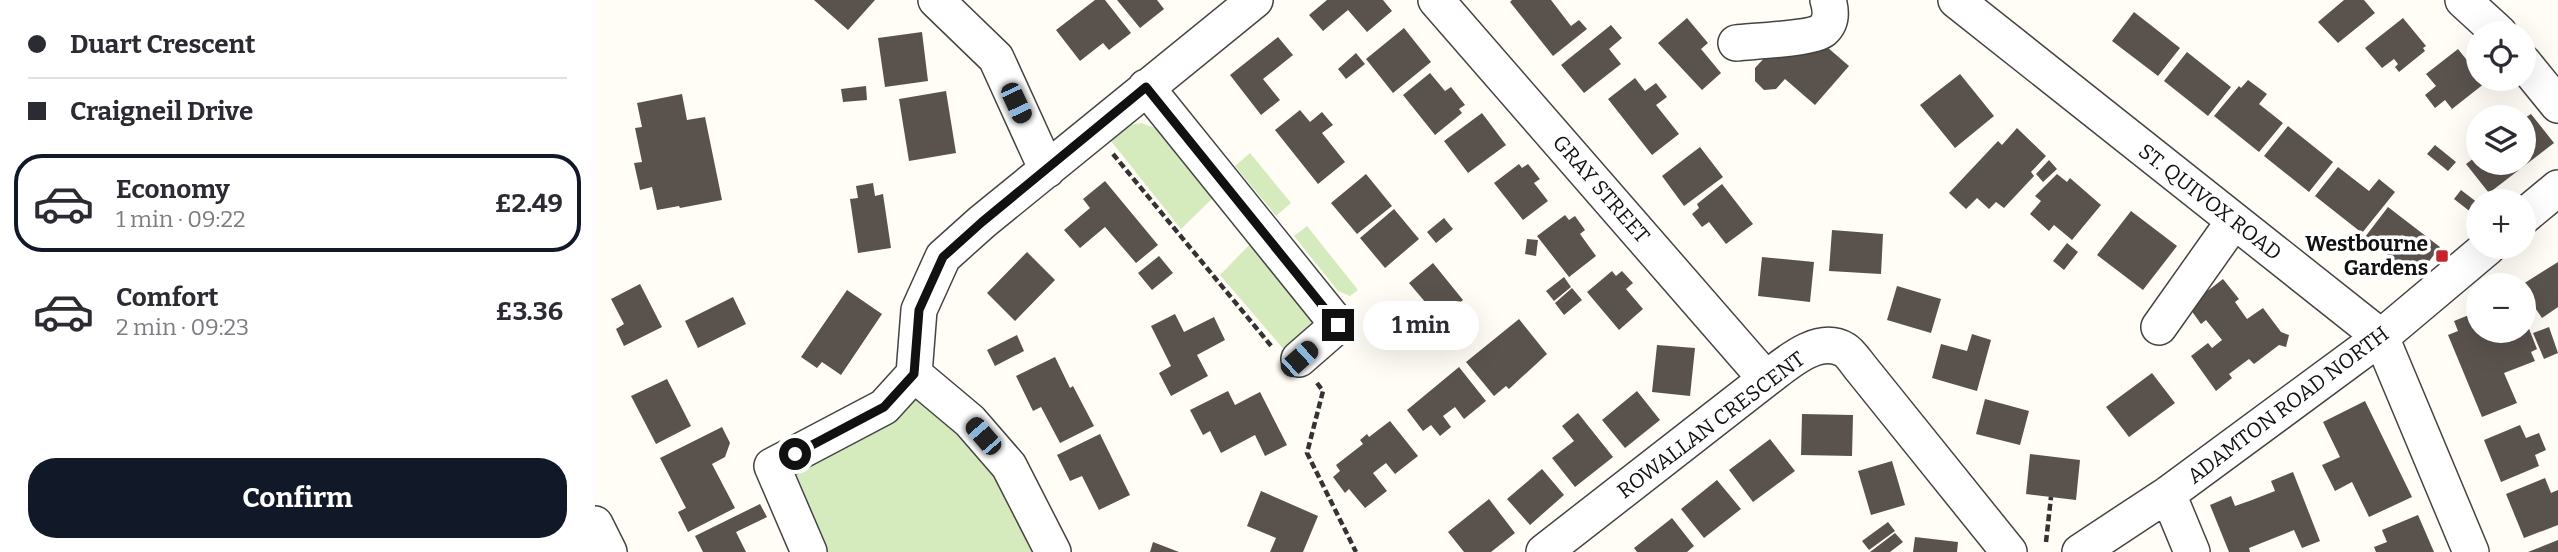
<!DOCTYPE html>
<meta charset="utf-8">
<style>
body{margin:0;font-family:Bitter,serif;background:#f7f7f7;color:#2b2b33;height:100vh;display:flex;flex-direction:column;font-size:26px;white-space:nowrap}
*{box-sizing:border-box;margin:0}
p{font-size:23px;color:#7c7c81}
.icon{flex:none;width:38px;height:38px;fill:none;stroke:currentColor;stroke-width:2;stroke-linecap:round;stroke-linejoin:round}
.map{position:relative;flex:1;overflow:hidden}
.drawer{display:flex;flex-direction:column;background:#fff;width:595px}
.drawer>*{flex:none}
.guide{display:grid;align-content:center;height:154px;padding:0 28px;background:#fff}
.buttons{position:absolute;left:1871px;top:21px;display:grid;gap:14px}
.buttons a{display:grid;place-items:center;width:70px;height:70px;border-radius:50%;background:#fff;box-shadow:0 7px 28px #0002;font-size:35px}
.end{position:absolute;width:32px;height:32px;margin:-16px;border:9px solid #111;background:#fff;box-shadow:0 0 0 4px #fff}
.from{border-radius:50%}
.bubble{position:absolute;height:49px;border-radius:24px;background:#fff;box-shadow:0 7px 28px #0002;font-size:23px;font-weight:700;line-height:49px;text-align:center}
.car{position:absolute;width:21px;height:42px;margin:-21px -10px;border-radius:9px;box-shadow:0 0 5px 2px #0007;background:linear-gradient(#222 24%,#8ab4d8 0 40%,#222 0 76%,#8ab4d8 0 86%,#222 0)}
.guide b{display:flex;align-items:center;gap:24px;height:66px;font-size:26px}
.guide b+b{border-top:2px solid #e1e1e2}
.guide i{width:18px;height:18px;background:#2b2b33}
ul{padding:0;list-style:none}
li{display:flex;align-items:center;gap:21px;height:98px;margin:0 14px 10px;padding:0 14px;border:4px solid transparent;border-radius:28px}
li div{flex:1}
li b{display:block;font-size:26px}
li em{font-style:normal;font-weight:700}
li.current{border-color:#111827}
li>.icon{width:63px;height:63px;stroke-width:1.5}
.button{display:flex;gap:14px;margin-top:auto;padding:14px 28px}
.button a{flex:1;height:80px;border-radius:28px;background:#111827;color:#fff;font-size:28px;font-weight:700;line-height:80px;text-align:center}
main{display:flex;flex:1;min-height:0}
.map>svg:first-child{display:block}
.green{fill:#d5ebbd}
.building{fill:#5a524d}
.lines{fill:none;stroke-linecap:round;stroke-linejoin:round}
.minor-casing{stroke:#444;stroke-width:38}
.path{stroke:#333;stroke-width:4.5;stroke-dasharray:7 3.5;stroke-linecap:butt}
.minor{stroke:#fff;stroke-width:35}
.route{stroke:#111;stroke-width:9}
.poi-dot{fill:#c4262e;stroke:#fff;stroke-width:2.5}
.labels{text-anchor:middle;stroke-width:7;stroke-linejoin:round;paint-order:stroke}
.street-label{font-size:21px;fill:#111;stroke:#fff}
.poi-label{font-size:21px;font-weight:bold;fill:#111;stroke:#fff;text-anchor:end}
</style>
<main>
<section class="drawer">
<div class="guide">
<b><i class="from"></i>Duart Crescent</b>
<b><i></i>Craigneil Drive</b>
</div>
<ul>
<li class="current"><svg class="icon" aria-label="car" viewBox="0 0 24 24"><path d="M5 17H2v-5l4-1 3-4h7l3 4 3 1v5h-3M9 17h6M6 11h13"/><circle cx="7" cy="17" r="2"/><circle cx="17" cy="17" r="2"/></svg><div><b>Economy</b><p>1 min · 09:22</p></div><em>£2.49</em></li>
<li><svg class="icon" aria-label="car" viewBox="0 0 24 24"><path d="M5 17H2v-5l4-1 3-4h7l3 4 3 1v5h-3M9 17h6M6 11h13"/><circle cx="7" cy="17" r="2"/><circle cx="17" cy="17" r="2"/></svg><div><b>Comfort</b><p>2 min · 09:23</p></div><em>£3.36</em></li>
</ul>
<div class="button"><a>Confirm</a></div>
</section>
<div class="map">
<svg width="1963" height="552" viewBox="0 0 1963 552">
<rect width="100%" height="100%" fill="#fffdf5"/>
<path class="green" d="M546,123l24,8 51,64 -35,34 -74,-93 19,-10z
M655,153l41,50 -15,13 -41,-50z
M712,226l51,64 -8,6 -12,-5 -44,-55z
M659,240l61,80 -2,8 -27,24 -66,-77z
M323,389l83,79 34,84h-214l-28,-62 2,-15 10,-12z"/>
<path class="building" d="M219,0h61l-27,30z
M500,0h10l26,33 -22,17 -6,-7 -23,18 -24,-31z
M522,0h40l7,9 -24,19z
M732,0h56l9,11 -25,21 -19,-22 -25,21 -14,-16z
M917,0h39l20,26 8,-6 8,9 -34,27 -43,-54z
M1749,0h20l11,13 -37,30 -20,-21z
M1539,12l46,36 -22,28 -46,-35z
M1092,18l21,25 -7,6 20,24 -19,17 -44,-47z
M1808,18l23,28 -3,2 2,3 -26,21 -4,-5 3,-3 -4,-5 -12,9 -17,-20z
M1016,25l11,13 -13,11 12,15 -37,29 -23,-28z
M809,28l27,34 -38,31 -27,-34z
M327,32l6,49 -43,6 -7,-49z
M683,37l15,18 -30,24 17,21 -19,15 -31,-40z
M1214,37l15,13 3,-3 22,19 -34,39 -30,-26 -9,10 -12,1 -9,-9v-13l11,-12z
M1863,49l20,25v5h4l3,4 -33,26 -7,-9 -10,8 -10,-13 11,-9 -10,-12z
M1592,52l44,35 -23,29 -44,-35z
M761,53l9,11 -19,15 -8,-10z
M835,73l15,18 6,-4 14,18 -6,4 3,4 -27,22 -32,-40z
M1365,74l34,42 -39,32 -35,-43z
M1040,78l10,13 11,-8 11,14 -11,8 23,29 -27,21 -44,-56z
M1653,80l19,14 -8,10 24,19 -24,29 -45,-36 25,-30 2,2z
M271,86l1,14 -24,2 -2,-13z
M351,91l10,62 -47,8 -10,-62z
M87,94l5,26 18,-3 17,83 -42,8 -1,-2 -22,4 -5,-23 -12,3 -6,-27 8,-1 -7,-34 7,-1 -5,-24z
M705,110l10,12 12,-10 11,13 -11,8 23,29 -27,22 -43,-54z
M887,113l24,32 -38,28 -24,-32z
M1936,114l23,29 -65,50 -23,-29 12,-9v8h45v-44z
M1693,126l45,36 -24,30 -45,-36z
M1422,128l29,28 -15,16 3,4 -30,32 -8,-6 -7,7 -12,-11 -11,11 -17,-16 49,-52 4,4z
M1840,145l21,17 -8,9 -21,-17z
M1105,147l23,30 -39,29 -22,-30z
M1454,160l8,9 -14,13 -7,-8z
M924,164l3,4 6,-4 12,15 -6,4 14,18 -25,19 -29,-37z
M1743,167l31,24 10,-12 16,13 -33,41 -47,-37z
M771,174l26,32 -35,28 -26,-31z
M1462,174l10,8 3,-4 31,27 -29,35 -18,-15 -5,6 -19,-17 11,-13 -6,-5z
M510,181l53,64 -22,18 -31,-36 -25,21 -16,-18 26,-22 -7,-9z
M278,183l2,13 8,-2 8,54 -33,5 -8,-54 8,-1 -2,-12z
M1127,184l31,40 -27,20 -17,-22 -7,5 -10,-13 7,-6 -2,-4z
M1866,190l17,13 -6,10 -18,-14z
M1793,207l52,40 -23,30 -52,-40z
M799,209l25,30 -34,29 -25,-30z
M1536,211l46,35 -34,44 -46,-35z
M970,215l4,5 6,-4 10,14 -5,4 16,22 -27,21 -32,-41z
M849,218l9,11 -17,14 -9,-11z
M1237,230l51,4 -2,40 -52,-3z
M932,239l11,1 -2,16 -11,-2z
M1472,243l11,9 -14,18 -11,-9z
M432,252l28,28 -40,41 -28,-28z
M564,256l14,17 -21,17 -14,-17z
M1167,257l52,5 -4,40 -52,-6z
M1963,262v45l-16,11 -19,-28v-6z
M838,263l30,37 -27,22 -4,-3 -3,3 -11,-13 8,-6 -17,-20z
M1017,271l4,5 6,-5 11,12 -7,6 17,20 -24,21 -32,-38z
M969,277l7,10 -17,14 -8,-10z
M1628,279l16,20 -4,3 12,17 16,-11 18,24 8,3 -3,12 -7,-2 -25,19 -5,-5 -20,15 3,4 -16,13 -25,-35 17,-13 4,5 10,-8 -16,-20 -5,4 -13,-18z
M45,284l22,43 -38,19 -8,-17 8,-5 -13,-25z
M1302,286l44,13 -10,34 -44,-13z
M977,288l10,12 -18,15 -9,-12z
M252,290l35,24 -41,61 -19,-13 -5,6 -16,-11z
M138,297l13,27 -48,24 -13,-27z
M580,314l9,18 30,-15 11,23 -28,15 11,21 -37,20 -12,-23 12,-7 -20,-40z
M1874,315l4,11 5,-3v8h7l2,4 18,-4 4,11 5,-3 -4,-8h13l1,-15 13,33 -6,3 4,9 -31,12 13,30 -35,14 -34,-82 10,-4 -4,-10z
M924,319l28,35 -38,35 -3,-3 -12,10 -28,-34z
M1954,327l9,26 -14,6 -11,-26z
M1377,334l19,6 -14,51 -45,-13 9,-34 26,7z
M422,335l7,16 -29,15 -8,-16z
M1062,345l38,3 -5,48 -38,-4z
M460,357l15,31 3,-2 21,40 -34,17 -19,-36 -8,4 -17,-35z
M864,367l27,34 -22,18 -9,-12 -12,9 8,11 -11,9 -9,-11 -8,6 -16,-21z
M1557,373l23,30 -46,34 -23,-30z
M72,379l24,47 -35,18 -25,-48z
M633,391l7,14 25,-13 27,53 -22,11 -10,-21 -34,18 -11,-22 -7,4 -13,-25z
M1042,391l23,29 -35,28 -23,-28z
M1390,399l44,12 -9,34 -44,-11z
M1770,401l47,96 -43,20 -17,-35 -17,9 -13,-26 18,-8 -17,-35z
M983,413l35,44 -38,30 -23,-29 22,-17 -12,-15z
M1207,414l51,1 -1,41 -51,-1z
M795,421l28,35 -23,18 -9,-11 -13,10 14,18 -22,17 -16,-19 -4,4 -12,-16 7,-6 -4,-6 27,-21 -3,-4 7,-6 2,3z
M1925,425l6,13 13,-5 7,17 -11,5 4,11 -38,16 -17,-42z
M127,427l8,16 -5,14 -13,7 23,44 -47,24 -10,-20 8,-4 -26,-50z
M505,434l30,61 -31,15 -17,-34 -12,5 -13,-26z
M1175,439l25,32 -42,31 -24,-32z
M1435,454l50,6 -4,40 -50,-6z
M1297,461l13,44 -34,10 -13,-44z
M947,469l22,26 -34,30 -23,-26z
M1698,472l27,69 -18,7 -8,-18 -45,18 1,4h-21l-19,-47 21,-9 4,10 17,-6 23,-9 -4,-10z
M1950,478l6,15 7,-3v35l-34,13 -18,-44z
M1122,480l24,29 -37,29 -23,-29z
M666,491l57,25 -15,36h-33l6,-14 -29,-12z
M894,499l26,34 -24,19h-27l-16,-20z
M165,504l7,13 -31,15 10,20h-43l-8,-16z
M1823,515l16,37h-58l-2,-5 13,-5 -5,-12z
M1077,518l22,28 -7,6h-50l-3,-4z
M1293,522l7,9 -26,19 -7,-9z
M1300,533l8,9 -13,10h-20z
M1320,537l43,5 -1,10h-44z
M1963,540v12h-30z
M558,542l26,10h-29z"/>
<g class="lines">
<defs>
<path id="minor" d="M341,0l60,58 51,112
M841,0l330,379
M1361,0l425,337 90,215
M1868,0l36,33
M1141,43c17,-2 76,-4 87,-13 9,-8 8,-20 5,-30
M1928,62l35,43
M551,87l192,238 -39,34
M1928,217l35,-29
M1564,327l75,-106
M319,374l56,47 39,45 44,86
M1573,494l24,58
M0,524l14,28
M214,552l-37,-86 112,-59 30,-33 5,-64 24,-53 39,-35 273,-222
M949,552l222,-173c20,-15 52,-45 79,-29 5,3 11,12 15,17l149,185
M1485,552l88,-58 213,-157 107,-90"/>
</defs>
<use href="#minor" class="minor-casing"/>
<path class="path" d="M518,154l159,193
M722,383l6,8 -16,62 49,99
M1451,542l5,-45"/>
<use href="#minor" class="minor"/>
</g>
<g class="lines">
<path class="route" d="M200,454l89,-47 30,-33 5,-64 24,-53 39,-35 164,-135 192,238"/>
</g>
<rect class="poi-dot" x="1840" y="249" width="14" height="14" rx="3.5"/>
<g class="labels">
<g class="street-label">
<text transform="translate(1006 189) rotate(49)" y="7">GRAY STREET</text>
<text transform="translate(1615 202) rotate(38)" y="7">ST. QUIVOX ROAD</text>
<text transform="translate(1693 405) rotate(-37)" y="7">ADAMTON ROAD NORTH</text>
<text transform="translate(1116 425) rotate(-37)" y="7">ROWALLAN CRESCENT</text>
</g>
<g class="poi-label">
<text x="1833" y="251">Westbourne<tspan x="1833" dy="24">Gardens</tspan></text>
</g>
</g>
</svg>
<div class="buttons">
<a><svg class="icon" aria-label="locate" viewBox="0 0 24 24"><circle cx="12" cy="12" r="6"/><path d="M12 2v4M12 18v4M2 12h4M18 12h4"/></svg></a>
<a><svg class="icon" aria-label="layers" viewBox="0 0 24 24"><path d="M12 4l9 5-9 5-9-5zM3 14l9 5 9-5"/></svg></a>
<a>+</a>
<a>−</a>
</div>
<i class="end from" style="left:200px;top:454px"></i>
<i class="end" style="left:743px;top:325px"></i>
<div class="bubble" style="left:768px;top:301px;width:116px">1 min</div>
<i class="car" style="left:421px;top:103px;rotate:155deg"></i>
<i class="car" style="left:704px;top:359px;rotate:48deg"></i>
<i class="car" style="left:388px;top:436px;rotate:319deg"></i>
</div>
</main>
